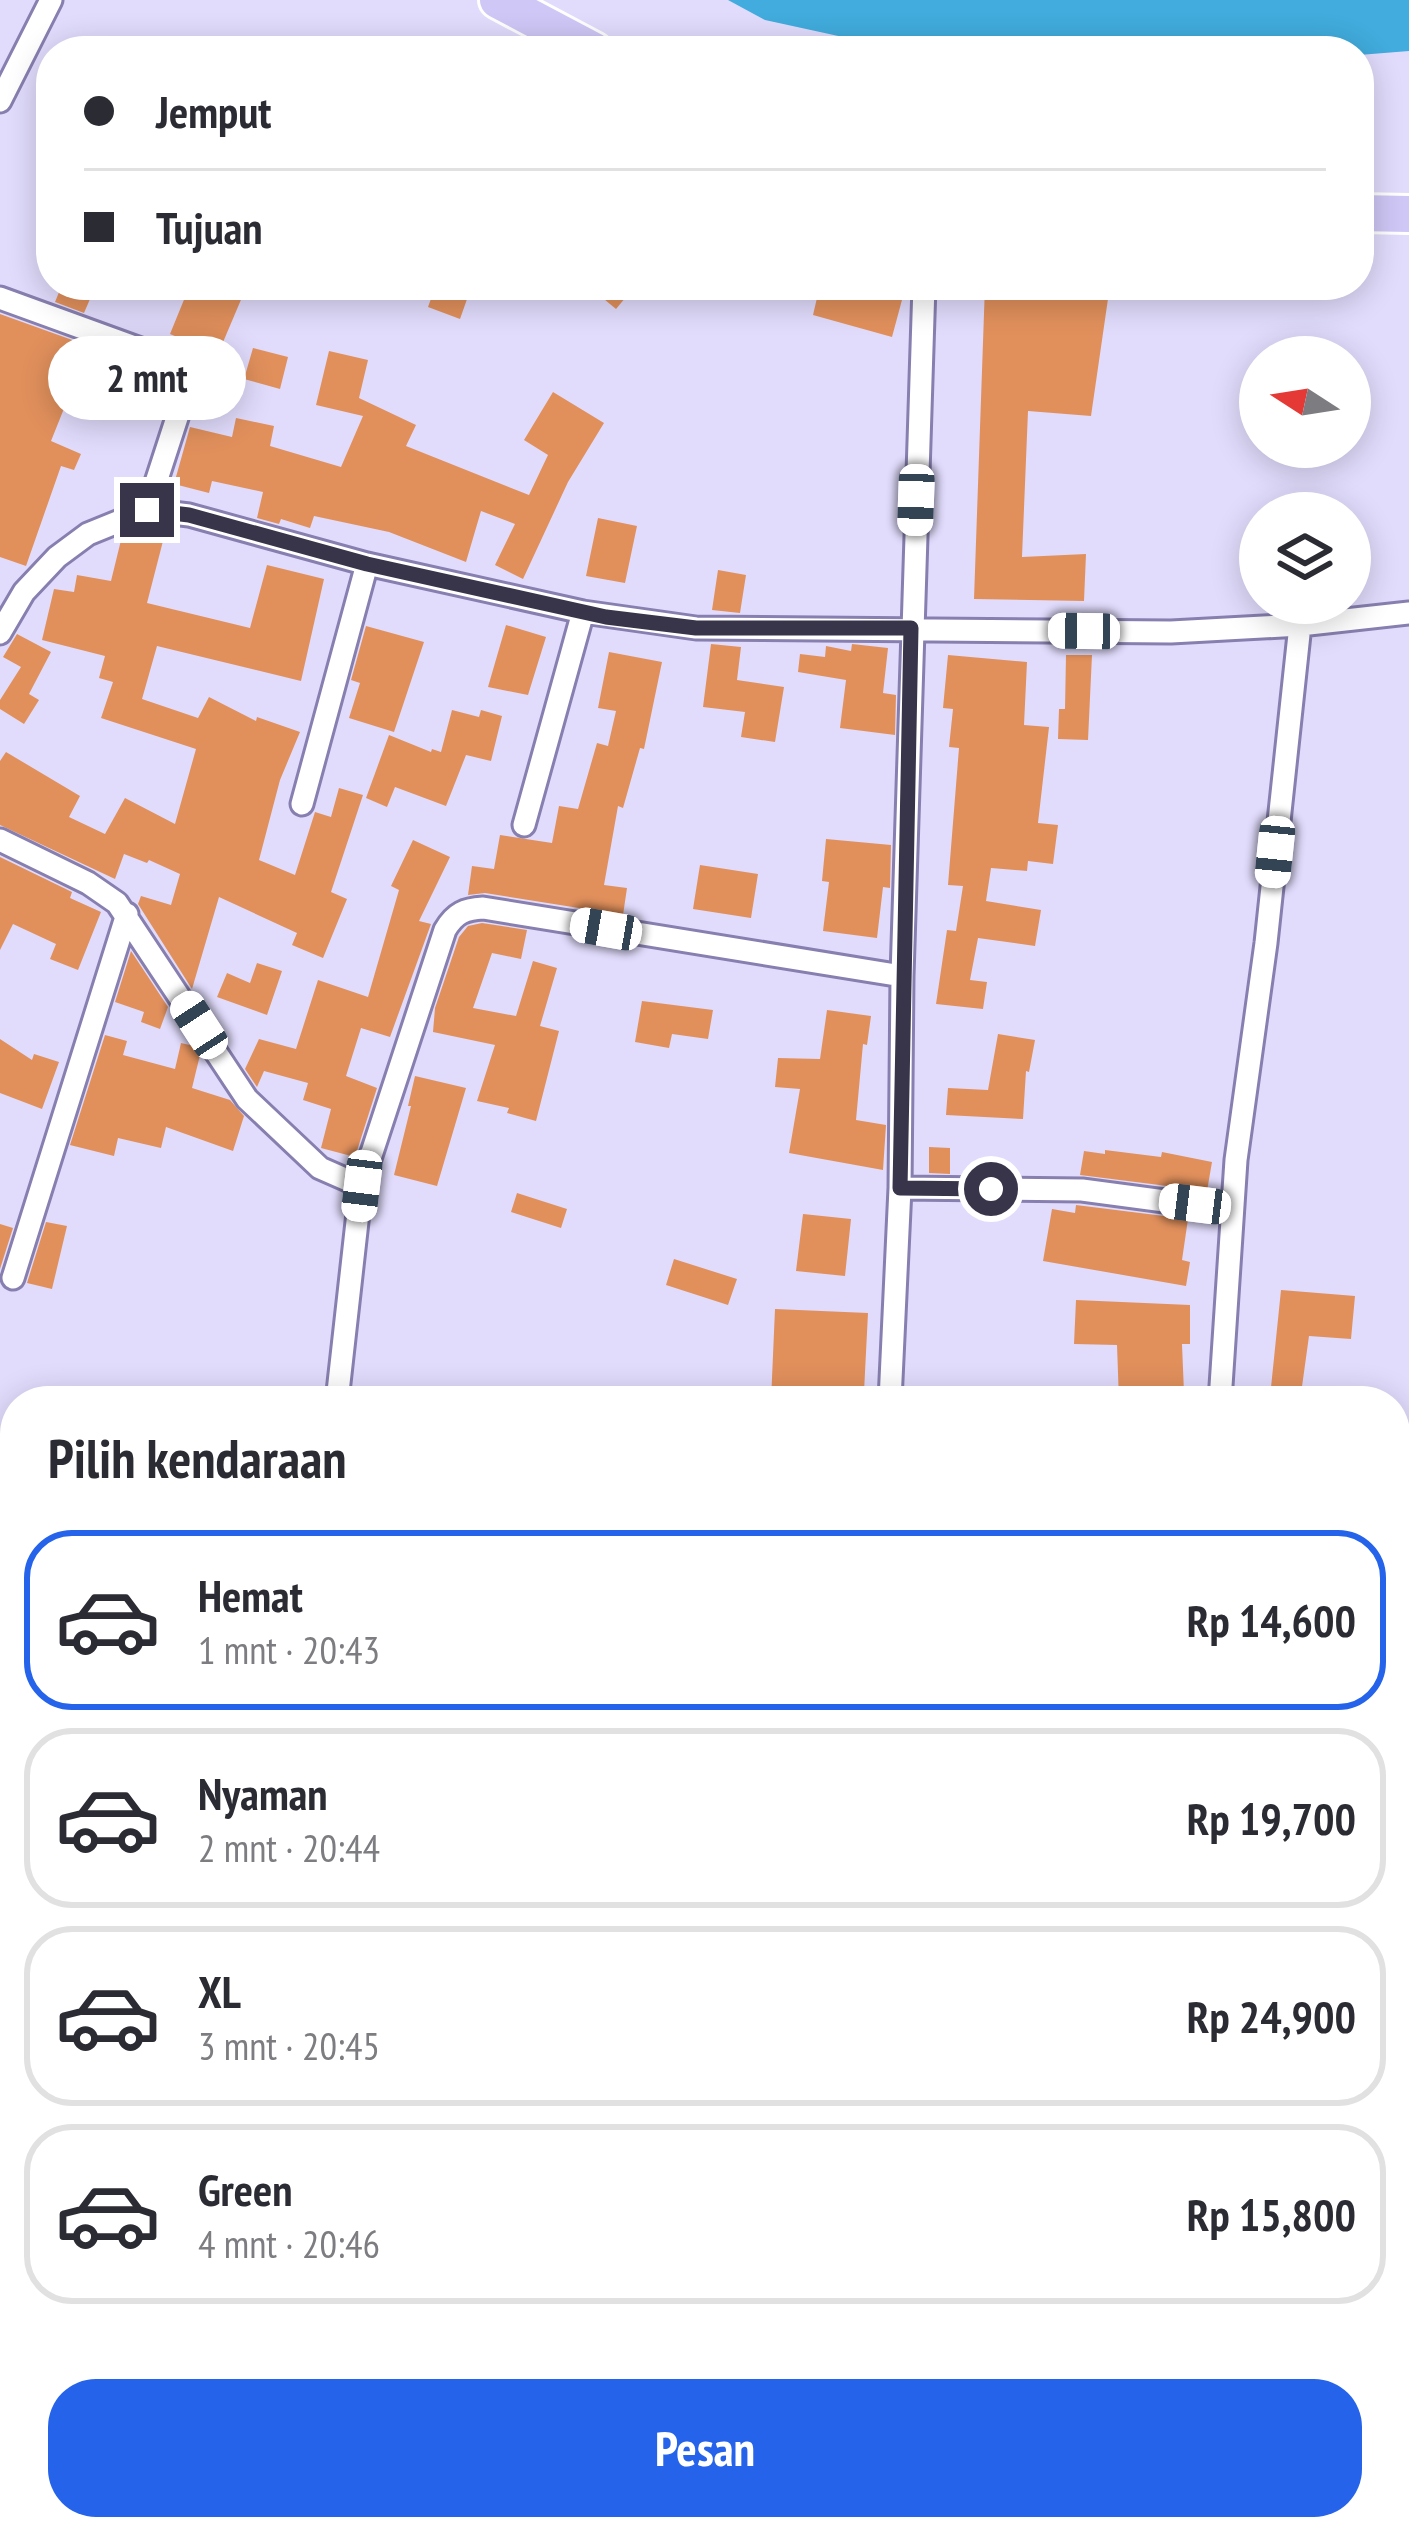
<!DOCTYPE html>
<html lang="id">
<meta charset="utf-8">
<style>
body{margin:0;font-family:"PT Sans Narrow",sans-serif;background:#f2f2f3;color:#2b2b33;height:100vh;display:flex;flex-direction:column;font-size:45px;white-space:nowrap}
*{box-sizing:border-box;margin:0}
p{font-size:39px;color:#7c7c81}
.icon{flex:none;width:66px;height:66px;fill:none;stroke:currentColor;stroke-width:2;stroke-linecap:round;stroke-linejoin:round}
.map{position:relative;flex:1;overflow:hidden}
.panel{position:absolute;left:0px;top:1386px;width:1410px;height:1155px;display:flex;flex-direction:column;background:#fff;border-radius:48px 48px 0 0;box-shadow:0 6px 30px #0003}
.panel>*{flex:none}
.banner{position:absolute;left:36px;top:36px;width:1338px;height:264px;border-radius:48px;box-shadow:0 6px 30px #0003;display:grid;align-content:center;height:264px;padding:0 48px;background:#fff}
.needle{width:78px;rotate:282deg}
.fabs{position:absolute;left:1239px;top:336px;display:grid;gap:24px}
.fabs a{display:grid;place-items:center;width:132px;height:132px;border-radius:50%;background:#fff;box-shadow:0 6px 30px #0003;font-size:60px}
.end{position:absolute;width:54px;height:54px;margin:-27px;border:15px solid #383449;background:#fff;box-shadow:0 0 0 6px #fff}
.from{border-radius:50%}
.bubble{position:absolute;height:84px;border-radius:42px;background:#fff;box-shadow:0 6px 30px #0003;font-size:39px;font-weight:700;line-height:84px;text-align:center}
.car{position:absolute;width:36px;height:72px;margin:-36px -18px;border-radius:15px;box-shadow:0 0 9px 3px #0007;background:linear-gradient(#fff 24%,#345 0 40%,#fff 0 76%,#345 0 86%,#fff 0)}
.banner b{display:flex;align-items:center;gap:42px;height:114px;font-size:45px}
.banner b+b{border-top:3px solid #e1e1e2}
.banner i{width:30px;height:30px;background:#2b2b33}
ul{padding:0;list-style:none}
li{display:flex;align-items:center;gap:36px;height:180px;margin:0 24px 18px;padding:0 24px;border:6px solid #e1e1e2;border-radius:48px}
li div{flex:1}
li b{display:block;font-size:45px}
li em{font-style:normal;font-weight:700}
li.current{border-color:#2563eb}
li>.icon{width:108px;height:108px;stroke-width:1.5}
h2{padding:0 48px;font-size:54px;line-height:144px}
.action{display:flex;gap:24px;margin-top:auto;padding:24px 48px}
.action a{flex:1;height:138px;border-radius:48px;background:#2563eb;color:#fff;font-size:48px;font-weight:700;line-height:138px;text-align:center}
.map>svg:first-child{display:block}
.water{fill:#41acdd}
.building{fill:#e1905c}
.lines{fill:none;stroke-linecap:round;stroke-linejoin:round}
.minor-casing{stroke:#877faf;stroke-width:27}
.trunk-casing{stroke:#fff;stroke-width:42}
.minor{stroke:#fff;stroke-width:21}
.trunk{stroke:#cfc7f6;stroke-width:36}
.route{stroke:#383449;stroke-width:15}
</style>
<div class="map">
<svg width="1409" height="2539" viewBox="0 0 1409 2539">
<rect width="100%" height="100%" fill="#e1dcfc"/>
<path class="water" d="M728,0h681v51l-50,4v-4h-452l-142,-31z"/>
<path class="building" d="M62,285h34l-12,28 -29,-11z
M190,285h29l24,10 -25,59 -48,-20z
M436,285h36l-12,34 -32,-12z
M587,285h49l-20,24z
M820,285h86l-14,52 -79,-22z
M985,285h125l-19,131 -63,-5 -6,146 64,-3 -2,47 -110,-2z
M0,314l89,32 -38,95 30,13 -7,16 -13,-4 -35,100 -26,-9z
M253,348l35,9 -8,32 -36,-10z
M329,351l39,9 -9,38 57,27 -10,21 123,49 19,-40 -24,-15 29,-48 51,31 -36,59 -45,97 -28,-14 20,-41 -34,-13 -15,51 -77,-30 -75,-16 -4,12 -29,-9 -2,5 -22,-6 6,-26 -51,-11 -3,12 -35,-9 16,-57 42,10 4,-19 38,8 -4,20 71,21 22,-51 -47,-11z
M598,518l39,8 -12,57 -39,-7z
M131,533l32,8 -16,62 103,25 17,-63 57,14 -23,102 -144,-35 -15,53 56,19 11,-21 47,24 1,-4 43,15 -20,48 -21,80 36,15 20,-63 16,5 8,-29 24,7 -32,97 16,7 -24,59 -31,-13 5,-12 -78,-36 -27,92 -54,-85 3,-8 30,9 9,-31 -31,-14 -2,3 -23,-9 -9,25 -115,-54v-64l6,-9 74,44 -11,21 36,17 20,-36 50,26 21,-75 -95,-31 12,-36 -14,-4 6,-22 -63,-16 12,-51 20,3 3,-17 34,6 11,-45z
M718,570l28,5 -6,38 -28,-3z
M506,625l40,12 -18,58 -40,-8z
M366,626l58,16 -30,90 -45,-14 11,-35 -9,-3z
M17,634l34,18 -22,42 10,6 -15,24 -24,-15v-9l21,-33 -18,-10z
M711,644l30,3 -4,33 47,7 -9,55 -34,-5 4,-25 -42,-5z
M852,644l36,4 -5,45 13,2 -1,40 -55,-7 6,-48 -48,-8 2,-18 25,3 1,-11 25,5z
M609,652l53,10 -18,87 -4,-1 -17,60 -5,-2 -14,79 23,3 -4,27 -138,-22 -17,2 4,-29 22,3 6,-34 52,8 7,-37 19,3 19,-66 11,3 8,-35 -18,-3z
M948,655l79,7 -3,63 25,2 -11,96 20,2 -5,39 -25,-3 -1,10 -36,-3 -5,33 55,9 -6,36 -57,-8 -8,42 17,2 -4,27 -47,-5 11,-74 9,1 7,-45 -15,-1 11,-137 -10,-1 4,-38 -10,-1z
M1066,655h26l-4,85 -30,-1 1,-30h6z
M452,710l27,7 2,-7 21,6 -11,45 -25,-6 -20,51 -51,-19 -8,20 -21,-9 23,-63 42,17 1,-3 9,3z
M826,839l65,6 -1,43 -7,-1 -6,51 -54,-7 6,-49 -7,-1z
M413,840l37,17 -31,64 12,3 -41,113 -29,-9 -15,48 31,12 -22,69 -34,-9 10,-39 -28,-9 5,-17 -44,-12 -7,16 -12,-18 14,-30 37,10 22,-69 50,17 31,-107 -8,-4z
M0,857l72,35 -2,6 31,14 -23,58 -28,-11 6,-15 -43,-20 -13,26z
M700,865l58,9 -7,44 -58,-9z
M482,923l45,7 -6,29 -29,-6 -19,55 43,8 17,-55 24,7 -17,58 19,5 -23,90 -29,-8 2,-5 -32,-7 18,-56 -62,-13 2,-24 24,-71 9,-11z
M131,951l37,56 -8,22 -19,-7 3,-10 -29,-10z
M257,963l25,8 -15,44 -50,-18 10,-24 23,10z
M642,1001l71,9 -5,29 -36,-5 -3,14 -34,-6z
M827,1010l44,6 -4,29 -4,-1 -7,76 30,5 -3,45 -94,-17 11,-64 -25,-2 3,-29 42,1z
M998,1034l37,6 -6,32 -3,-1 -3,48 -77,-4 2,-27 40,2z
M105,1035l22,6 -4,14 52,14 6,-26 13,3 6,9 -8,33 38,12 14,16 -11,35 -67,-24 -5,21 -43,-10 -4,18 -44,-11z
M0,1039l32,21 2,-6 25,8 -17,47 -42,-16z
M415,1076l51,12 -29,98 -43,-11 17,-69h-3z
M929,1147l21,1v26l-21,-1z
M1105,1150l56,7 1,-5 50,10 -5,29 -127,-16 4,-24 21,3z
M517,1193l50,16 -6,19 -50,-16z
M1076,1205l112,14 -6,41 8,2 -4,24 -143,-25 9,-52 23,4z
M803,1214l48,5 -6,57 -49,-5z
M46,1222l21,4 -15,63 -25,-6z
M0,1224l13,4 -13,41z
M674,1259l63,20 -9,26 -62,-20z
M1281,1290l74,6 -4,43 -42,-3 -9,65 -30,-4z
M1076,1300l114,5v39h-8l2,49h-10v8h-55l-2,-56 -43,-1z
M775,1309l93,4 -4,79 -9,-1v10h-84z"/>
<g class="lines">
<defs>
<path id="minor" d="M0,101l51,-101
M0,298l154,56 28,14 4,22 -39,120
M0,633l24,-41 33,-35 31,-23 59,-24 42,5 178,49 216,48 113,16 475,4 129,-7 109,-12
M302,804l65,-240
M524,825l59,-213
M0,840l88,43 29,20 130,196 73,69 41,18 84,-256c10,-17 20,-21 38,-22l419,68
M900,1188l182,2 150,20
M13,1278l114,-364
M337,1401l24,-215
M890,1401l10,-213 2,-212 22,-691
M1220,1401l16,-241 30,-217 34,-318
M1395,1554l14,-6
M0,1590l15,-1
M8,1941l7,-60
M833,2526l1,13
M1064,2526l3,13
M40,2539l2,-13"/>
<path id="trunk" d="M498,0l96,51
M1359,213l50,1"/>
</defs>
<use href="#minor" class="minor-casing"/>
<use href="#trunk" class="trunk-casing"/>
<use href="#minor" class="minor"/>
<use href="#trunk" class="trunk"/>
</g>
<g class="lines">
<path class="route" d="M147,510l42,5 178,49 239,53 90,11h215l-11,560 91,1"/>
</g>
</svg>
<div class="fabs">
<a><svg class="needle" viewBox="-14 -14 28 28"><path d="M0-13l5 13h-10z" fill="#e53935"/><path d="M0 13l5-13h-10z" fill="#7c7c81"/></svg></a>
<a><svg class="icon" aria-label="layers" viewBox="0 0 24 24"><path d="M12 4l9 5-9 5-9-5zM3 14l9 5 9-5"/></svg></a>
</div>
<i class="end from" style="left:991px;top:1189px"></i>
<i class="end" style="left:147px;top:510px"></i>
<div class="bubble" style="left:48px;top:336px;width:198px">2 mnt</div>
<i class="car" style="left:916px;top:500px;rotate:182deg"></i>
<i class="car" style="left:1084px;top:631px;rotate:271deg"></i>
<i class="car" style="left:1275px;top:852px;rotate:186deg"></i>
<i class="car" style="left:606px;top:929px;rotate:280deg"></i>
<i class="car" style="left:199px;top:1025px;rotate:327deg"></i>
<i class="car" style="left:362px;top:1186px;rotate:187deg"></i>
<i class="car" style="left:1195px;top:1204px;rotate:277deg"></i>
<div class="banner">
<b><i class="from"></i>Jemput</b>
<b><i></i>Tujuan</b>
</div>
<section class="panel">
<h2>Pilih kendaraan</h2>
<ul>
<li class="current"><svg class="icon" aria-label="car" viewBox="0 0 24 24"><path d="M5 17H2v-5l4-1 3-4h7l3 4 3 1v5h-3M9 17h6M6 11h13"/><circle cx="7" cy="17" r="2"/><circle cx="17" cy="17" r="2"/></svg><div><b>Hemat</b><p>1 mnt · 20:43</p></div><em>Rp 14,600</em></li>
<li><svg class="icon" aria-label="car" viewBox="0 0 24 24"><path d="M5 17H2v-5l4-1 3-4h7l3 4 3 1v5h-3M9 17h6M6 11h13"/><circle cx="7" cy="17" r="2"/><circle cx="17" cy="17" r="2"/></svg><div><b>Nyaman</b><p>2 mnt · 20:44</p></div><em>Rp 19,700</em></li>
<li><svg class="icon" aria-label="car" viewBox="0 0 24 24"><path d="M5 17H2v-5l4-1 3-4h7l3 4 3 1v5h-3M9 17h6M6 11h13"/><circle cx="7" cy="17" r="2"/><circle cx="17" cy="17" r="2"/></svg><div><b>XL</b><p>3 mnt · 20:45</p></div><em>Rp 24,900</em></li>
<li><svg class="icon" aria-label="car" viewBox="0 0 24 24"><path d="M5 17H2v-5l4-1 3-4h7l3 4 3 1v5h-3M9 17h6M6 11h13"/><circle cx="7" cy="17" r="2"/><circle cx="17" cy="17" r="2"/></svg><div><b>Green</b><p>4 mnt · 20:46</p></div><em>Rp 15,800</em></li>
</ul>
<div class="action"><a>Pesan</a></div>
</section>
</div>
